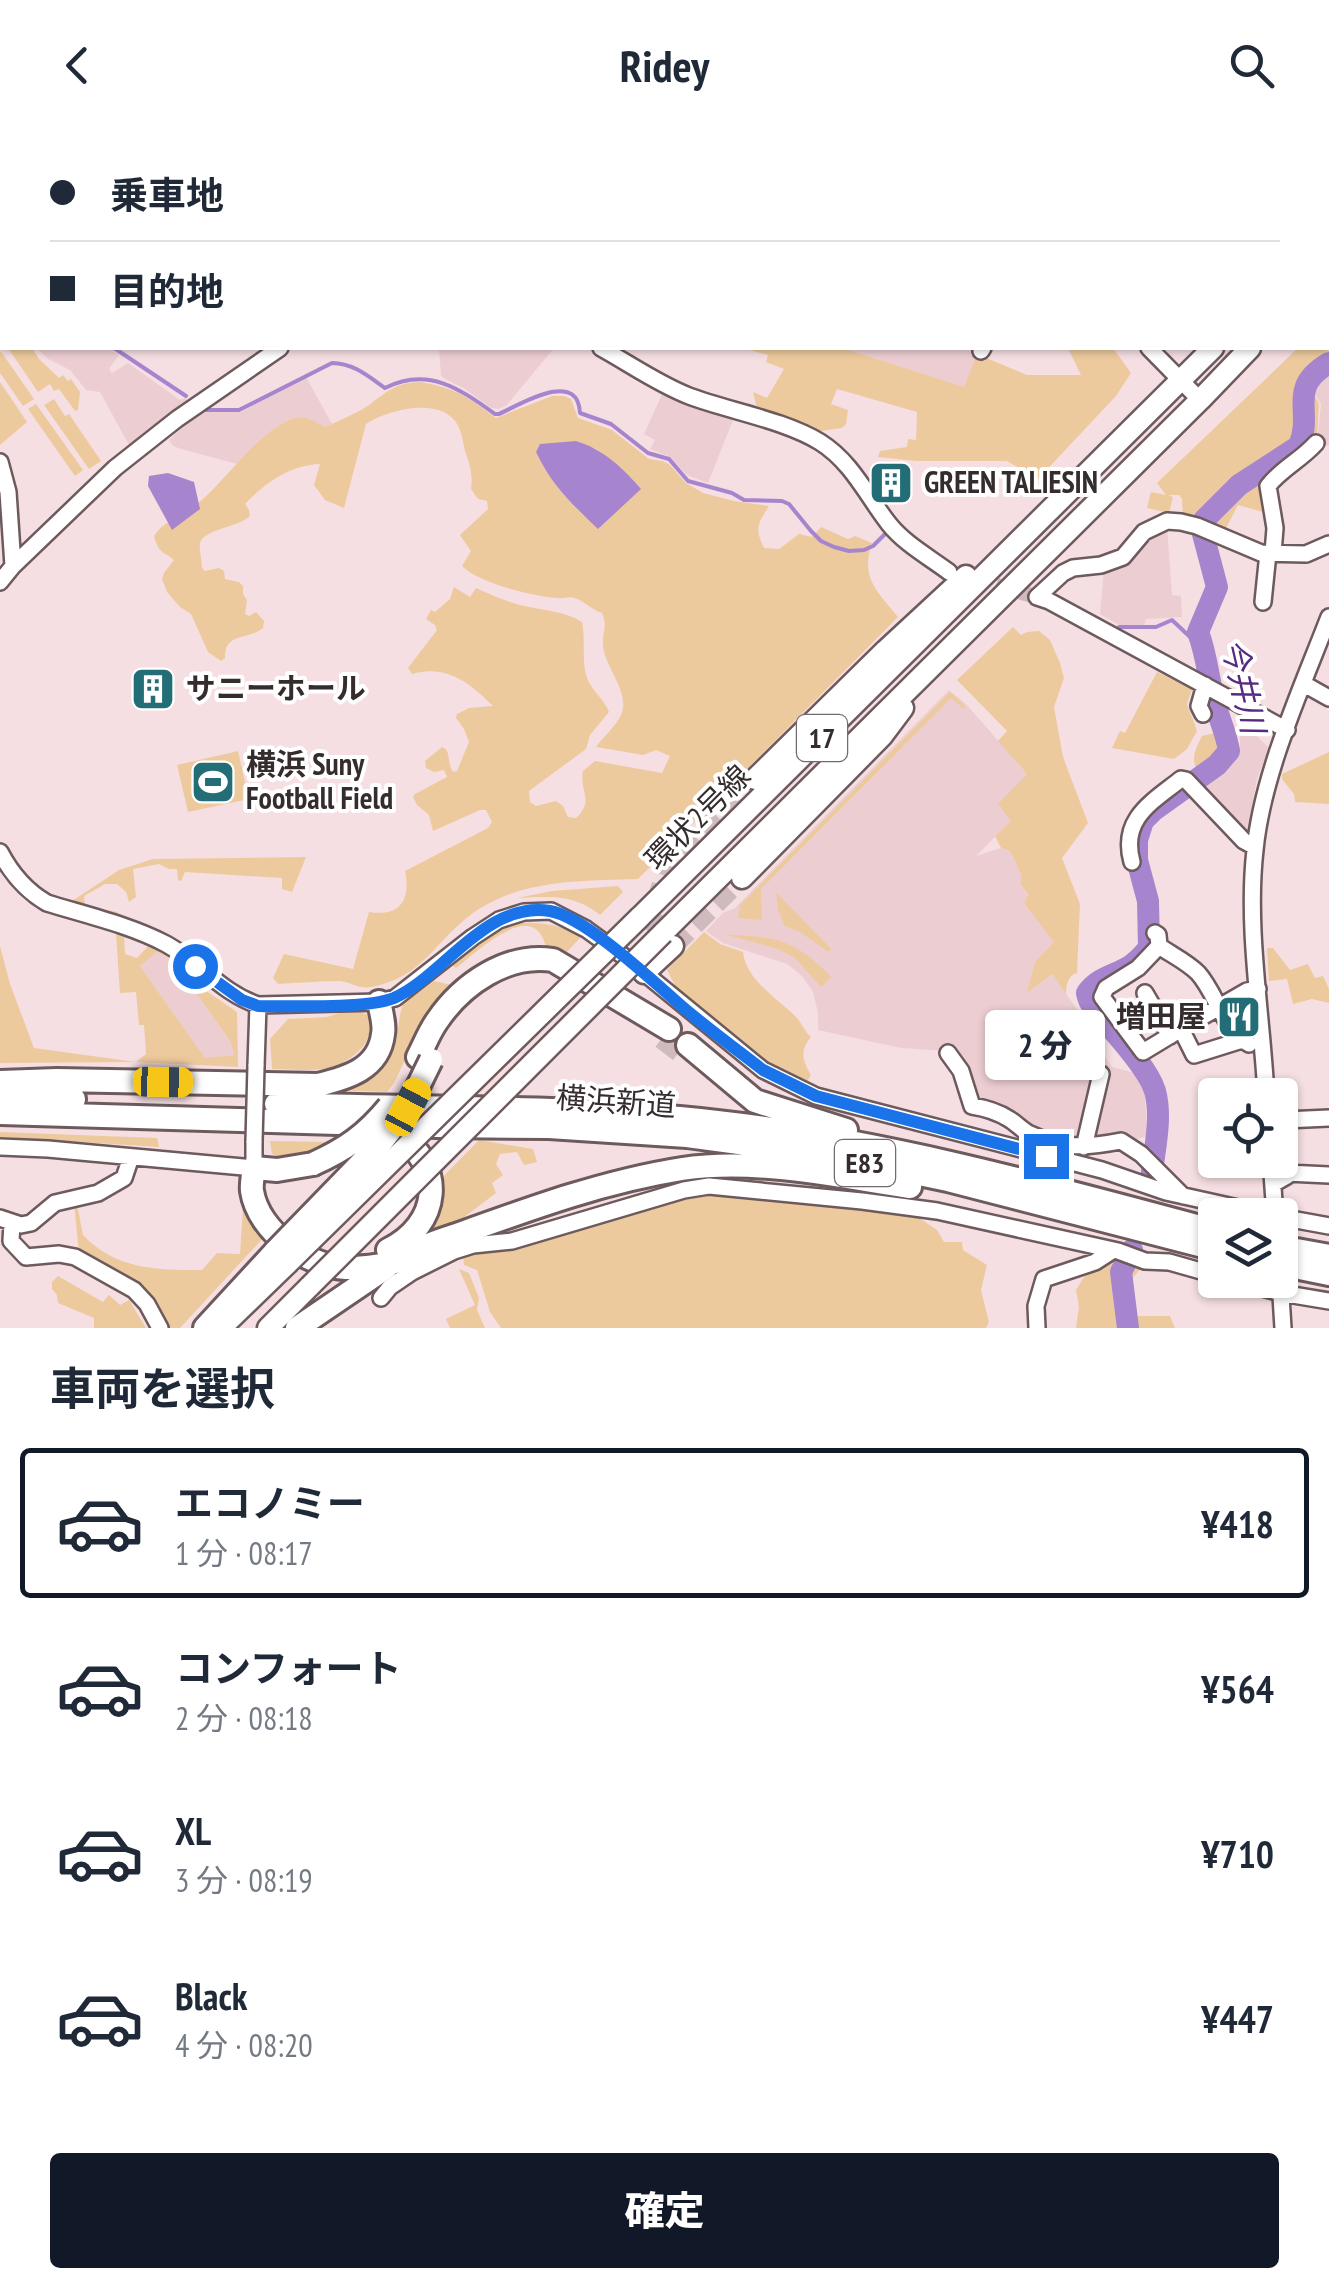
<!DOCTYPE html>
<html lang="ja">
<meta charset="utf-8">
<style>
body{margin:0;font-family:"PT Sans Narrow","Noto Sans JP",sans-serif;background:#f6f6f7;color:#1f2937;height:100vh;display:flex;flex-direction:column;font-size:38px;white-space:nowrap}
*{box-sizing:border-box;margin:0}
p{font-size:32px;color:#747a83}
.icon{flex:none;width:55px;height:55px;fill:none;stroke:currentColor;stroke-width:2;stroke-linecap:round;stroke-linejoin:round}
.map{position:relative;height:1198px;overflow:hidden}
.details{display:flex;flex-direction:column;background:#fff;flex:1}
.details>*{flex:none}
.top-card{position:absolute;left:0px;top:0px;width:1330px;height:220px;box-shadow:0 2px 8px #0004;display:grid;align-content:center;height:220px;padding:0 50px;background:#fff}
.tools{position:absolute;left:1198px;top:948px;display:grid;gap:20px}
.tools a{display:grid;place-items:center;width:100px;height:100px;border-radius:10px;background:#fff;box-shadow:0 2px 8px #0004;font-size:50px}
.end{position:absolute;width:45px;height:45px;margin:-22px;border:12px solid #1a73e8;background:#fff;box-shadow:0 0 0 5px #fff}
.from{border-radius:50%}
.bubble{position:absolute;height:70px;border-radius:10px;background:#fff;box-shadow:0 2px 8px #0004;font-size:32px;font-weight:800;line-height:70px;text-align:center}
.car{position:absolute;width:30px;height:60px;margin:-30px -15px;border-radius:12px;box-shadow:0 0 8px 2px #0007;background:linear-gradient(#f5c518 24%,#345 0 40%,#f5c518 0 76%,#345 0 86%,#f5c518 0)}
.top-card b{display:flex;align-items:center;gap:35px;height:95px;font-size:38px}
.top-card b+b{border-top:2px solid #e0e1e3}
.top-card i{width:25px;height:25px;background:#1f2937}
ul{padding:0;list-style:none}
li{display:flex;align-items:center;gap:30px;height:150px;margin:0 20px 15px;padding:0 30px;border:5px solid transparent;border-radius:10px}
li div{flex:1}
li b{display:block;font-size:38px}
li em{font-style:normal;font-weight:800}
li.current{border-color:#111827}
li>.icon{width:90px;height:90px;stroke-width:1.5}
h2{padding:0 50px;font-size:45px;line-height:120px}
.primary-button{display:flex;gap:20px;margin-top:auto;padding:20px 50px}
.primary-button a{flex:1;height:115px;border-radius:10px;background:#111827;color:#fff;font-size:40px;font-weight:800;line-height:115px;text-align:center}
header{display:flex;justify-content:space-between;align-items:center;height:130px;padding:0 50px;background:#fff;font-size:45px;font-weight:800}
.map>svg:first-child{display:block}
.built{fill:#ecced2}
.green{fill:#edca9d;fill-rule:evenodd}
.water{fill:#a685ce}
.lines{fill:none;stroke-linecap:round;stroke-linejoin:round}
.stream{stroke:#a685ce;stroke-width:4}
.river{stroke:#a685ce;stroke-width:22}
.minor-tunnel{stroke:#cfbbbe;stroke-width:15;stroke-dasharray:15 8;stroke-linecap:butt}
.major-tunnel{stroke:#cfbbbe;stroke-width:20;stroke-dasharray:20 10;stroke-linecap:butt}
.highway-tunnel{stroke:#cfbbbe;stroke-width:22;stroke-dasharray:22 11;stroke-linecap:butt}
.minor-casing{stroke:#6d5a5d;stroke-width:20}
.major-casing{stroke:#6d5a5d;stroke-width:25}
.highway-casing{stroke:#6d5a5d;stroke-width:28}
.minor{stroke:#fff;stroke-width:15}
.major{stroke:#fff;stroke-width:20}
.highway{stroke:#fff;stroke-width:22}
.minor-bridge-casing{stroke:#6d5a5d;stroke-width:20;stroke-linecap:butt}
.major-bridge-casing{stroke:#6d5a5d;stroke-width:25;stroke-linecap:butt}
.highway-bridge-casing{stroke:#6d5a5d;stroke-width:28;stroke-linecap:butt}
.minor-bridge{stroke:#fff;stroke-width:15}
.major-bridge{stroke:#fff;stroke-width:20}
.highway-bridge{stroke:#fff;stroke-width:22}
.route{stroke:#1a73e8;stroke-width:12}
.labels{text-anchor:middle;stroke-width:8;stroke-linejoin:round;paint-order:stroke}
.shield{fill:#fff;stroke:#726b6d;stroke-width:2.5}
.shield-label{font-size:28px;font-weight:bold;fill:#352c2e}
.poi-label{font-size:30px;font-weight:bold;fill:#352c2e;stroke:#fff;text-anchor:start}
.street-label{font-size:30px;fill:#352c2e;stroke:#fff}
.water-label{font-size:32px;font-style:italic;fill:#572a81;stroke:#fff}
</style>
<header><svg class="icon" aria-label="back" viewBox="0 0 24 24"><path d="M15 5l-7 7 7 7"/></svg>Ridey<svg class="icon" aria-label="search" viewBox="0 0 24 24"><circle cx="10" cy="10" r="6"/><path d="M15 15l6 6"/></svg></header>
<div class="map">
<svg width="1329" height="1198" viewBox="0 0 1329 1198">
<rect width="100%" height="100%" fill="#f6dfe2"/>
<path class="built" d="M37,218h72l10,7 -10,14 3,4 16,-10 52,37 6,-2 2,5 -33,22 -25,22 -30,-55 -14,-2 -16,-20 -22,-11z
M439,218h115l-48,58 -8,3 -7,-1 -26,-19 -20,-10 -4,-3z
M842,218h138l-15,40z
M1329,240v76l-12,-4 4,-38 -7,-11 8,-19z
M306,247l26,47 -7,3 -20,-9 -29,11 -39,35 -56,-15 -8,-3 -4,-6 29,-28h43z
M664,260l71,25 -27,68 -21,-8 -19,-19 -18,-7 5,-9 -11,-6z
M1167,396l5,69 9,1 1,21 -36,2 -2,6h-25l-19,-11 4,-45z
M949,560l18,15 61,70 -17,46 -35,35 25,-8 9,3 13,26 -3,6 35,59 -20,21 -7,29 24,-18 49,69 -3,4 14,20 23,6 9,14 4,49 -59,16 -115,-43 -26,-58 -47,-3 -83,-18v-17l-5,-21 -11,-16 -15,-12 -64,-21 -17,-12 17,-18 12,-5z
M1252,601l17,17 -12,31 -11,58 -45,-46 32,-30 7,-15v-13l9,1z
M157,822l16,8 57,81 6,14 -31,4 -65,-93z"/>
<path class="green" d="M0,0h60l2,2h-60v202l-2,2z
M245,0h582v2h-586z
M1329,187v51l-7,5 -9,19 6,12 -2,37 -41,30 -6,43 -32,-9 -16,31 -39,-19 -1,-18 -3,-4h-11l5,2 -4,16 -22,-5 4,-16 15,3 -9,-12 141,-135h30z
M8,218h24l7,11 20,19 4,-3 5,6 3,-2 9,13 -2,18 -3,1 -16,-22 -5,2 -4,-7 -12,8z
M743,218h99l122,39 13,-33 50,21h54l-13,-27h45l18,25 -15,23 -78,83 -31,-18h-91l-38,-4 2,-6 27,-4 1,-8 8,1 1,-28 -80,-23 -6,15 17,6 -2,14 -4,4 -21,3 -64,-22 -4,-17 14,6 17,-29 -18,-7 2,-7z
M0,220l34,49 -11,7 -23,-33z
M0,252l27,40 -27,23z
M420,252c35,6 47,14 76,36l56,-22h12l7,3 7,19 34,12 37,29 13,2 7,3 17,19 17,10 31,8 35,5c-11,18 -15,21 -5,42l15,1 20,-15 13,3 9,-10 27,12 7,-3 17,7c-12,35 5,48 26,74l-260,262c-61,2 -128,0 -176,43 -24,20 -39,47 -70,59 -8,3 -22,8 -30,6 -8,-1 -13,-5 -22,-6 -21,0 -41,2 -62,3l-5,-6 11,-24 69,15 16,-57c31,5 42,-12 36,-41l83,-43 4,-6 -6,-12h-6l-47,21 -4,-16 -12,-10 -4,-8 2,-3 32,-17 -3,-7 -10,2 -8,-4 -1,-7 17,-14 4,2c4,7 2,15 7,23l4,-1 12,-29 -5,-13 -8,-11 1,-4 12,-6 24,-2c-23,-23 -47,-42 -81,-32l-4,-6 29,-38 -2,-5 -9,-6 5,-9 4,2 15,-13 4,-12 16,10 6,-9c17,8 34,15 53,19 19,4 34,4 53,15 4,19 -1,38 5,56 5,13 17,21 22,34l-19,23 -4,14 -57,42 1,11 6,4 20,-5 7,5 5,11 8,1c19,-18 3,-26 7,-47l12,-10 67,12 8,-17 -14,-6 -13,5 -47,-8c7,-10 20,-21 25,-32 10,-23 -17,-48 -18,-70 -1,-12 5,-19 -1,-32 -10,-3 -18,-12 -27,-15 -5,-2 -11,1 -16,0 -24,-1 -81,-15 -97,-32l9,-15 -11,-16 28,-26 -1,-8 -9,-2 -7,-10c2,-14 -1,-24 -6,-38 -2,-10 -4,-23 -10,-30 -18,-24 -68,-11 -89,3l-22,84 -19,-8 -11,-15 6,-21c-30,1 -55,19 -75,40l4,6 1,6c-11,11 -46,13 -50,27 -1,7 2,18 2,25l3,3 14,-3 5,3 1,8 14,3 4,4v8l4,6 -2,14 4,2 7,-4 8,9 -1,7c-14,12 -39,4 -38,30l-4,3 -13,-9 -17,-38 -11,-7 -13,-15 -5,-13 2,-6 10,-13c-12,-10 -15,-6 -20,-24 8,-14 30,-22 43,-32 28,-22 65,-78 99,-86 9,-3 21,5 29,9 15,-7 31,-13 44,-22 19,-14 26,-22 51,-23zM576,311l22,9 42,39 -41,39c-27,-21 -49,-46 -63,-76z
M54,269l11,17 4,-2 32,47 -12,8 -45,-64z
M36,274l47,66 -8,6 -47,-67z
M1013,497l8,8 6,-3 12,-1 11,9 10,23 4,15 -10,29 9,50 25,66 -26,35 18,46 -3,69c-9,2 -11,12 -11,21l-14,-20 -25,19 8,-31 19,-20 -30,-39 4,-8 -8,-12 2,-7 -12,-25 -9,-3 -6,-12 16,-15 -13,-17 29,-30 -29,-33 9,-10 -50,-51z
M1157,542l35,17 -5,15 10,27 -10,18 -13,10 -62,-11 8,-17 5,2z
M950,562l15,14 -1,3 -13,-11 -190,191 1,31 -24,-2 2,-13z
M1219,602c7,20 -5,29 -20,40 -10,-12 -3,-24 3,-36z
M238,621l11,48 -61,13 -11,-47z
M1329,622v52l-34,-2 -1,-8 -12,-15v-5z
M306,727l-14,35 -10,-3v-11l-97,-6 -4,9 -3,-1 -1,-11h-8l-10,-5 -26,5 3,28 -7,5 -3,-10 -9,-8h-12l-21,12 1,10 33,6v4l-49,-13 50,-33 34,-11z
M618,756l5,6 -23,23c-28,-22 -50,-18 -83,-17l35,-7z
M776,762l55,57 -3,3 -28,-20 -15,-6 -7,-16z
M519,793c23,-1 42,2 62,14l-17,18 -17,-3c-10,-59 -69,-1 -91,16l-5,-4 39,-31z
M704,802l16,12 23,8c3,28 34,46 53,65 6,6 8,14 15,20 -12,14 -8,24 0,38l-4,7 -43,-22 -85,-67 -12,-23z
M116,804l8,3 1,17 12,4 13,-14 25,14 27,30 35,24 1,55 -102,-5 -136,1v-117l10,38 24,64 102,14 10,-8 -2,-29h-5l-3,-33 -16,1zM157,822l16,8 57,81 5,14 -30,3 -65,-92z
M724,804c14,2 29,1 43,4 26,4 47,20 64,39l-10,10 -27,-30 -19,-9z
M1267,818h6l17,22 18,-6 7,14 8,-2 6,13v14l-17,-4 -19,5 -6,-25 -18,2z
M434,851l22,5 -44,59 -18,38 -7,9 -57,-2c32,-7 60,-18 67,-53 2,-12 2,-22 6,-33z
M352,879l16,6c11,28 -21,51 -46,54 -16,2 -34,0 -50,0l-2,-30 18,-20 39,-2z
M0,1002l157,6 2,9 -159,-10z
M479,1010l54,9 4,13 -13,3 -7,-13 -17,2 -4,10 7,11 -11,8 4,10 -33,25 -44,23 13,-53z
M270,1011l61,1c-20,9 -37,23 -59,12z
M688,1055l219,25 30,20 7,12h18l1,8 24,15 -6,25 8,32 -3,6h-485l-11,-16 -13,-42 -13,-5 -1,-11 17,-5 19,1 27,-6z
M244,1063l21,43 -85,92h-13l-88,-75 -5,-49h3l6,31c33,35 75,35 119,35l15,-17 23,1z
M1115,1126l28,10 -14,16 -11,24 16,10h36l5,12h-99l3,-21 -3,-17 8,-13z
M459,1139l10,4 10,25 -2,12 8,18h-35l-4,-9 29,-14z
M58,1146l45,26 6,-7 11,10 9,-5 17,28h-52v-10l-36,-15 -1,-8 -5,-6v-7z"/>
<path class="water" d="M576,311c27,8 47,27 65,48l-43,40c-27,-26 -46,-43 -62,-77l4,-8z
M168,343l26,9 6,27 -28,21 -24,-44 1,-10z"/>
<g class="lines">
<path class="stream" d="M114,218l72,48
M203,280h36l93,-47c21,0 36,13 53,25 43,-22 75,1 110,26h4c20,-9 79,-46 81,-1l31,11 37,29 21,6 19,22 44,12 12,7 38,1 7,3 22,27 10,10 13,6 15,4 15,-1 9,-4 15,-15
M1119,497h37l16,-7 33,31"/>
<path class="river" d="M1152,1042c3,-26 10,-55 3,-81 -6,-20 -32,-49 -46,-65 -9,-11 -19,-18 -22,-33 11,-16 27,-17 43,-27 8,-5 13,-11 19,-18l-1,-47 -11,-41v-20l6,-19 11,-11 63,-45 12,-14c-3,-20 -12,-36 -16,-55 -5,-22 -7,-43 -15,-64l19,-45 -14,-53 1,-14 35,-35 60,-39c15,-35 -13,-58 30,-83
M1128,1198l-7,-56 11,-22"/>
<path class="minor-tunnel" d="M974,449l63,18"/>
<path class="major-tunnel" d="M653,803l9,-21 -2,-22 8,-24 87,-87
M673,816l69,-68"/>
<path class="highway-tunnel" d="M662,908l20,15"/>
<defs>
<path id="minor" d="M86,0l4,2
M859,0l3,2
M836,2l1,-2
M601,218c29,16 57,36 88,48 40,15 95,24 131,46 32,20 47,54 69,82 16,20 40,33 60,48
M1149,218l51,52
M981,221l2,-3
M0,332l8,30 5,74 -13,16
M1273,423l2,-25 -7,-42c13,-17 33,-26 48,-43
M13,436l102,-98 62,-49 103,-71
M1263,472l5,-49
M1304,554l25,14
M1203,584l-4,-8 6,-21
M1287,600l-238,-129 -12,-4 26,-24 10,-5 28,-3 22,-8 21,-25 23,-11 14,1 16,4 64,27 45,1 23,-10
M0,722c11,21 26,39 47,51 39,12 83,22 119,41 33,18 56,49 92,61l121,-3 16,-4 78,-61 26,-17 25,-8 27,-1 35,18 40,29 137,112 53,26 286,74 64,22 104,23
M1132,732c-12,-43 20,-60 49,-83l5,1 58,61 11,6
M1155,803l3,2 1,11 -21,22 -32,20 -4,9 41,55 38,-23 13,26 48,-15
M1159,816c13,9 28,16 39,27 19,21 25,57 51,71
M1145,863l25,43
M1181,899l66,-38 11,-2
M948,923l13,18 11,35c13,2 26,6 37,13 7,4 12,10 19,14 34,16 57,15 93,8l20,13 42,42
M256,936l2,-61
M1266,965c-4,-79 -20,-167 -11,-245 7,-75 47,-163 74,-233
M0,1017l48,2 206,19v-27
M1084,1017l17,-73
M1271,1030l4,55
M1287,1043l42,2
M1273,1054l14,-8 -2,-56 44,-2
M1280,1087l49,9
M0,1088l21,7 10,-2 24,-20 43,-10 26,-15 7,-21
M12,1093l-1,18 15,16 33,-3 16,3 59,33 13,14 13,24
M1233,1150l48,13 48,8
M1280,1150l3,48
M381,1168l9,-11 22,-15 42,-21 19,-6 39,-4 172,-51 25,-4 153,15 75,10 181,40 27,10 24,1 46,13
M1037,1198l-1,-22 8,-27 51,-17 17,-11"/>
<path id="major" d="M1328,100l1,-2
M1328,136l1,-2
M755,649l131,-129 80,-74
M742,748l140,-142 21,-28
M640,787l573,-569
M663,803l537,-533 50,-52
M644,843l29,-27
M221,1198l66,-64
M268,1198l42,-42"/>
<path id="highway" d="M688,915l67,56 91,29
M418,927c6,-11 11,-25 19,-36 25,-37 70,-68 116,-61l116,69
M0,952l57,-2 261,5c29,-7 61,-16 65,-51 2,-9 -2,-22 -4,-32
M0,966l74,3
M276,974c147,5 296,1 441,18 170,19 334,65 498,109
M0,983l437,13 112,1 138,9 141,19 120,25 267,69
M254,1038c-1,7 -3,17 -2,23 6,40 56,76 94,77 14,0 33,-2 46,-5 9,-2 18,-10 27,-14 14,-7 29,-11 43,-16 72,-26 144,-52 220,-64 75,-11 154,7 228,18
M254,1038l23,2 36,-6
M1280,1117l49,9
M388,1120c52,-25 59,-85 8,-116
M1280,1134l49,10
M205,1198l71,-77
M297,1198l90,-61"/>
</defs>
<use href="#minor" class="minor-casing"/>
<use href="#major" class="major-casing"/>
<use href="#highway" class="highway-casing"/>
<use href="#minor" class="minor"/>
<use href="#major" class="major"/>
<use href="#highway" class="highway"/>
<defs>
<path id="minor-bridge" d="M254,1011l2,-75"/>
<path id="major-bridge" d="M287,1134l353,-347
M310,1156l353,-353"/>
<path id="highway-bridge" d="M313,1034c33,-15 53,-29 76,-57
M276,1121l103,-106 29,-38 23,-47"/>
</defs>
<use href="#minor-bridge" class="minor-bridge-casing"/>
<use href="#major-bridge" class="major-bridge-casing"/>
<use href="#highway-bridge" class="highway-bridge-casing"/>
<use href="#minor-bridge" class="minor-bridge"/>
<use href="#major-bridge" class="major-bridge"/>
<use href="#highway-bridge" class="highway-bridge"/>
</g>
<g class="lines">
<path class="route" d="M195,836l47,34 16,6c32,0 109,3 136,-8 50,-22 91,-97 156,-87 36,6 106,73 135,98 25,21 52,41 78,61l53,26 230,60"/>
</g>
<defs>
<symbol id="building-square" viewBox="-11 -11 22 22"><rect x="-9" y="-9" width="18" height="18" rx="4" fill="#236d76" stroke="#fff"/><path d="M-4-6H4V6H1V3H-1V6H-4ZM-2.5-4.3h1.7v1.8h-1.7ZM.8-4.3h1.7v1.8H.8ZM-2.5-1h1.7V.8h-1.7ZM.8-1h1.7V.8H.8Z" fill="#fff"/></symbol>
<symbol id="stadium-square" viewBox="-11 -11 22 22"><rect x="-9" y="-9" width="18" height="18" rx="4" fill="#236d76" stroke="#fff"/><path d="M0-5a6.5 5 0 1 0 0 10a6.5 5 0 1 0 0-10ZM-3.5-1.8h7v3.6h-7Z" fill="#fff"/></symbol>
<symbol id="restaurant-square" viewBox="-11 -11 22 22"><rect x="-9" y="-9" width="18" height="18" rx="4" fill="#236d76" stroke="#fff"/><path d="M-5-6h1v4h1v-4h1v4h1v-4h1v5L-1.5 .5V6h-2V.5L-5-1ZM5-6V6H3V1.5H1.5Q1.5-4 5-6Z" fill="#fff"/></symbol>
</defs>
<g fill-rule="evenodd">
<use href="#building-square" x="866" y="328" width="50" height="50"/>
<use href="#building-square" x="128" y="534" width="50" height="50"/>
<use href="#stadium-square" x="188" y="627" width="50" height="50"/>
<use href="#restaurant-square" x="1214" y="862" width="50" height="50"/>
</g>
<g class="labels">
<g class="shield">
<rect x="797" y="585" width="50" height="46" rx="8"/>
<rect x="835" y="1010" width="60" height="46" rx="8"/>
</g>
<g class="shield-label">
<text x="822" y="618">17</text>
<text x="865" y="1043">E83</text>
</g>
<g class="poi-label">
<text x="924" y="363">GREEN TALIESIN</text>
<text x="186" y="569">サニーホール</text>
<text x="246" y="645">横浜 Suny<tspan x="246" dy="34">Football Field</tspan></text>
<text x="1206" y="897" text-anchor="end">増田屋</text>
</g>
<g class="street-label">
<text transform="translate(698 688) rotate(-45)" y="10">環状2号線</text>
<text transform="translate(616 972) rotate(4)" y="10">横浜新道</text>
</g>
<g class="water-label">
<text transform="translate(1243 556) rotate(77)" y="11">今井川</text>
</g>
</g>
</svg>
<div class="tools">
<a><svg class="icon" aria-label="locate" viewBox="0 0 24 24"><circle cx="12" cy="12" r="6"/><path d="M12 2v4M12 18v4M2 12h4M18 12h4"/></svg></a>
<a><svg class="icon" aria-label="layers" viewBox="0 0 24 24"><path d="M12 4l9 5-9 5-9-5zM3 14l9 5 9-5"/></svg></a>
</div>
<i class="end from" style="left:195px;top:836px"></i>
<i class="end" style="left:1046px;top:1026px"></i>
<div class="bubble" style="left:985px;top:880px;width:120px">2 分</div>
<i class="car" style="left:163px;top:952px;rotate:91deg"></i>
<i class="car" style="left:408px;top:977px;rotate:28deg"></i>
<div class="top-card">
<b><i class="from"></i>乗車地</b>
<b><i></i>目的地</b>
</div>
</div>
<section class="details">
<h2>車両を選択</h2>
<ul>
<li class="current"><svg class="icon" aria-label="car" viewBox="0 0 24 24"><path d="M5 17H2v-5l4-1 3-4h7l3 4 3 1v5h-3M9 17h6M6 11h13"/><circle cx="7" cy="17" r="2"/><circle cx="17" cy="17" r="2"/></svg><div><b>エコノミー</b><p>1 分 · 08:17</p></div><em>¥418</em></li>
<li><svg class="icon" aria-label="car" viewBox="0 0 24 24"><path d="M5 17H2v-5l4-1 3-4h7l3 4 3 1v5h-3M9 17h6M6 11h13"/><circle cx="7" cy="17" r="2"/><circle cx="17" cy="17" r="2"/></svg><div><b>コンフォート</b><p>2 分 · 08:18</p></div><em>¥564</em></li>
<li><svg class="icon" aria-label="car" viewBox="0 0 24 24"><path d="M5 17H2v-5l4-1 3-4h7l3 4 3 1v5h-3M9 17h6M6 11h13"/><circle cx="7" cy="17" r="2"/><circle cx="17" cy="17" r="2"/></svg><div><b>XL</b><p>3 分 · 08:19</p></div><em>¥710</em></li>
<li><svg class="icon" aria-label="car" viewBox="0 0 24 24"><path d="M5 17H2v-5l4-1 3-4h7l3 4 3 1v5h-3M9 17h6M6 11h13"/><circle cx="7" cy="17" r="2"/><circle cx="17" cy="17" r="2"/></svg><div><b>Black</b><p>4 分 · 08:20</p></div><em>¥447</em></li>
</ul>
<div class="primary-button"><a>確定</a></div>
</section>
